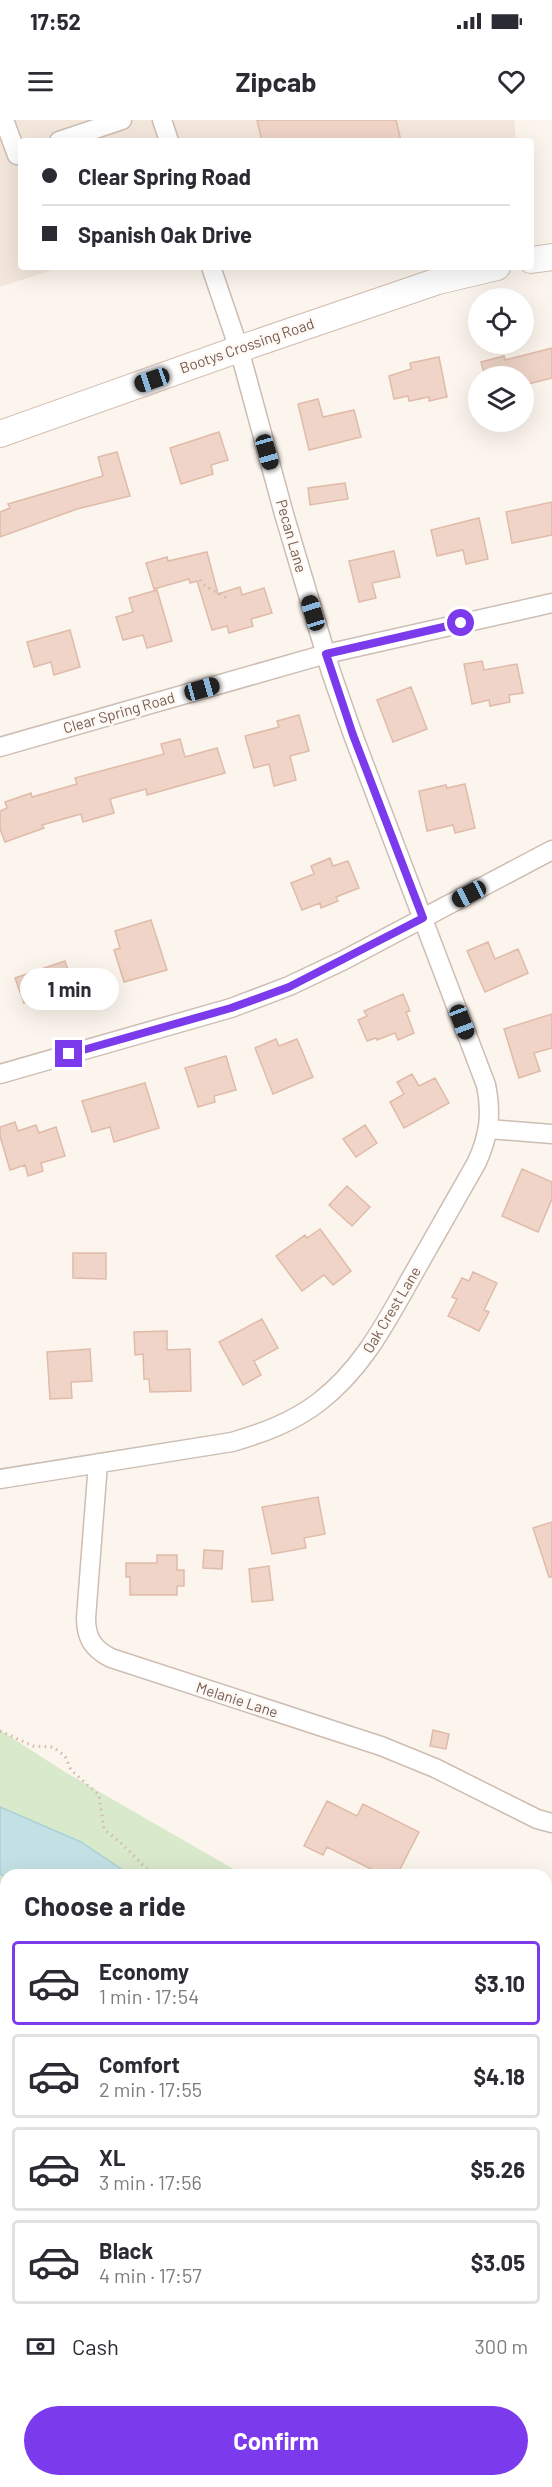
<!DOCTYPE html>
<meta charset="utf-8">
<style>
body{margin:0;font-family:Barlow,sans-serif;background:#f2f2f3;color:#2b2b33;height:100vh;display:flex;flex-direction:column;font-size:22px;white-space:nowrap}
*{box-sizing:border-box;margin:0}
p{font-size:20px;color:#7c7c81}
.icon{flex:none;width:33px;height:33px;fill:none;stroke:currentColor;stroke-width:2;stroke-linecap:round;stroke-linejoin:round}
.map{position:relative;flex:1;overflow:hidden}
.panel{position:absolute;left:0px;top:1749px;width:552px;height:618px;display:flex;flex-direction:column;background:#fff;border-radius:18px 18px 0 0;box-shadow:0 6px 24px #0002}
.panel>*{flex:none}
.top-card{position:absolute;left:18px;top:18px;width:516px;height:132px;border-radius:6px;box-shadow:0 6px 24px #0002;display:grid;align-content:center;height:132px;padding:0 24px;background:#fff}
.fabs{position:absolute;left:468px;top:168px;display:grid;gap:12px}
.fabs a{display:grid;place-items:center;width:66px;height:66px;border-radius:50%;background:#fff;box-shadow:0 6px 24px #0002;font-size:30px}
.end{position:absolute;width:27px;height:27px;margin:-14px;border:8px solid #7c3aed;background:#fff;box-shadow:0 0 0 3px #fff}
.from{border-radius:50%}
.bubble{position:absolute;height:42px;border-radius:21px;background:#fff;box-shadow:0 6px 24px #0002;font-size:20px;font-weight:700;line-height:42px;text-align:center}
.car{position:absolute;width:18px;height:36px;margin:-18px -9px;border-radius:8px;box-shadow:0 0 4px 2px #0007;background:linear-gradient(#222 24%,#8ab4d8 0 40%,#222 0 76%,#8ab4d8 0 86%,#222 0)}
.top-card b{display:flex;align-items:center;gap:21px;height:57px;font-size:22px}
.top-card b+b{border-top:2px solid #e1e1e2}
.top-card i{width:15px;height:15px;background:#2b2b33}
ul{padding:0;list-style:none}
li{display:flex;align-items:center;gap:18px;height:84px;margin:0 12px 9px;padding:0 12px;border:3px solid #e1e1e2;border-radius:6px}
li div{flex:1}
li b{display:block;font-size:22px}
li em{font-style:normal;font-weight:700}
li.selected{border-color:#7c3aed}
li>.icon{width:54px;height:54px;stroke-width:1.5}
h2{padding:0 24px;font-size:27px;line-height:72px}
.pay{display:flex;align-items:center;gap:15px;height:66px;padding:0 24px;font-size:22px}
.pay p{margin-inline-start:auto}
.button{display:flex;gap:12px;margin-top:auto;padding:12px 24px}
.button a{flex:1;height:69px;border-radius:36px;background:#7c3aed;color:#fff;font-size:24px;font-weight:700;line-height:69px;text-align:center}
.status{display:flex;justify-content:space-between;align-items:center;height:42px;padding:0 30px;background:#fff;direction:ltr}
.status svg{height:16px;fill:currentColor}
header{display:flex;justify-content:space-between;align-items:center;height:78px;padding:0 24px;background:#fff;font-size:27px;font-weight:700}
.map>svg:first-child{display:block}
.residential{fill:#f3e7dc}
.green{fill:#d9e9cc}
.water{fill:#c3e1e4;stroke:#aad1d5;stroke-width:1.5}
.building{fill:#efd4c7;stroke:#e0bba9;stroke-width:1.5}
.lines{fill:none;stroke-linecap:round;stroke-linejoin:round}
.street-casing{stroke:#cdbdb3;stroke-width:21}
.secondary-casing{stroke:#d3bfb3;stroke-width:28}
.path{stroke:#d4b8aa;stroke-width:3;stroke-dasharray:1.5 4.5;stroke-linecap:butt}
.street{stroke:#fff;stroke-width:18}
.secondary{stroke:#fff;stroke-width:26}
.route{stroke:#7c3aed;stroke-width:8}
.labels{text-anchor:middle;stroke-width:5;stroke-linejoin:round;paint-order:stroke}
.street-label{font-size:15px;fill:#765c51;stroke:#fef9f4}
</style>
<div class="status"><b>17:52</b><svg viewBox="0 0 49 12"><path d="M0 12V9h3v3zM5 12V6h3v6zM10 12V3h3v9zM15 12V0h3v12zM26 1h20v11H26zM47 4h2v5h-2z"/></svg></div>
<header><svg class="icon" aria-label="menu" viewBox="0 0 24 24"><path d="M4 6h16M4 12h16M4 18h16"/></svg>Zipcab<svg class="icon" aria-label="heart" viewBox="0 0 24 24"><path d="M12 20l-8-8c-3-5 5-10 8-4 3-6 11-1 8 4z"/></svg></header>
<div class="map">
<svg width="552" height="2367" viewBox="0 0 552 2367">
<rect width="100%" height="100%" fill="#fbf5ed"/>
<path class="residential" d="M0,0h514l2,21h-495v126h40l-61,20z"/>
<path class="green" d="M0,1610l65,42 179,103h-238v537l-6,-3z
M546,1814l6,1v552h-393l-12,-6h399z"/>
<path class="water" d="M0,1687l81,35 49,33 -124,2 -6,-3z
M546,1958l6,1v65l-6,-1z"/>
<path class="building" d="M257,0h139l5,21h-139z
M552,228v30l-28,7v-9h-39l-4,-14 23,-6 1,4z
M439,237l8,40 -18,4v-4l-20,4 -1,-5 -14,3 -5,-23 22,-7 -1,-6z
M318,279l5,18 31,-7 7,27 -52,13 -11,-46z
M219,312l9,28 -17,5 2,9 -32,10 -11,-36z
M117,332l13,44 -53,13 -77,28v-25l10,-4 -2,-4 95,-28 -5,-19z
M345,363l3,16 -38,6 -2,-17z
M552,382v33l-40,8 -6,-31z
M479,398l9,41 -22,5 -3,-14 -26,6 -6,-26z
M394,431l6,26 -28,6 4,15 -17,4 -10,-41z
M207,432l11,42 22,-7 2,8 22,-7 8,25 -21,6 2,7 -24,7 -2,-7 -15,4 -15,-49 -7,2 -1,-4 -35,10 -8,-26 21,-6 1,4z
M157,470l15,51 -25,7 -4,-13 -20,5 -7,-23 17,-5 -4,-14z
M70,510l10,37 -26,8 -3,-13 -17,5 -7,-25z
M482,541l2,9 33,-6 6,29 -14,2 1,7 -20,4 -1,-6 -17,4 -8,-40z
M411,567l16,42 -34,13 -16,-42z
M299,595l10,36 -19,5 6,24 -22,6 -5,-22 -15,4 -9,-32 34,-9 -2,-6z
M180,619l5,18 32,-9 8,25 -78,22 -1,-6 -36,10 4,14 -31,9 -2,-8 -39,11 2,3 -39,14 -5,-13v-18l7,-3 -2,-6 26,-9 1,4 45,-13 -2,-6 89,-24 -3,-10z
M465,664l10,44 -20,5 -2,-8 -26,6 -8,-40 27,-6 1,3z
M330,738l3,8 15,-5 11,27 -23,9 2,4 -17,7 -1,-5 -18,7 -11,-27 23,-9 -3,-8z
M151,800l16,50 -43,12 -10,-32 6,-2 -5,-17z
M488,822l7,17 23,-10 10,24 -43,19 -18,-41z
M65,841l7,22 -12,3 2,5 -10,3 2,4 -14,4 -2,-4 -14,5 -9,-25z
M403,874l7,17 -4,1 8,21 -16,7 -3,-7 -18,7 -1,-2 -9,3 -9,-21 9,-4 -3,-5z
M552,894v34l-18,5 6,18 -21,7 -15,-49z
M276,919l3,7 18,-7 16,38 -40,17 -18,-46z
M226,936l10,34 -22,6 1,6 -17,5 -13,-39z
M412,954l7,12 16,-8 14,25 -45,25 -14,-26 14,-8 -7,-12z
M145,963l14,45 -45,14 -4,-15 -18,5 -10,-31z
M15,1002l3,9 18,-6 3,8 17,-6 9,29 -24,7 2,8 -15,5 -3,-11 -15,5 -10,-34v-9z
M365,1005l12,18 -21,14 -13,-18z
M522,1049l30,13v17l-14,33 -36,-16z
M347,1066l23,21 -18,19 -23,-21z
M320,1109l31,42 -18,14 -9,-10 -22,16 -26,-35 29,-21 2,3z
M73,1133h33v26l-33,-1z
M473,1152l24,11 -13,27 5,2 -10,19 -31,-15 9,-17 -5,-2 10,-19 7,3z
M262,1199l16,29 -24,13 7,14 -18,10 -24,-43z
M167,1211v19l23,-1 1,42 -41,1 -1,-13h-5l-1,-25 -8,1 -1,-23z
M90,1229l2,32 -21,1 1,16 -22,1 -3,-47z
M318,1377l7,37 -21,4 2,10 -34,6 -10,-47z
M552,1402v55h-3l-16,-49z
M204,1430l19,1 -1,18 -19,-1z
M157,1435h20v15h7v16h-7v9h-47v-18h-4v-14h31z
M269,1446l4,34 -21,2 -3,-33z
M433,1610l16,4 -3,15 -16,-3z
M327,1681l30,15 6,-12 56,28 -22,43h-14l-56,-28 -4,8 -19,-9z"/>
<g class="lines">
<defs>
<path id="street" d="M4,0l13,35 4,-1
M162,0l7,21
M59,21l63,-21
M0,627l326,-93 226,-51
M0,954l231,-66 58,-22 55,-26 208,-110
M489,1009l63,5
M98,1343l-12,155c0,20 7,31 25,40l270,88 54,22 102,51 15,4
M0,1359l232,-37c31,-9 61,-20 87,-40 43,-33 66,-78 92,-124 22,-39 44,-77 66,-116 12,-27 15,-48 9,-77l-133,-350 -22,-63 -47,-158 -45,-165 -28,-82"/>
<path id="secondary" d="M531,140l21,-3
M0,314l239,-85 199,-68 59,-14"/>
</defs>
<use href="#street" class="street-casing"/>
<use href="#secondary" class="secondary-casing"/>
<path class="path" d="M200,460c4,8 19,12 28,19
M0,1611l33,15 20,1 12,9 6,14 28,25 5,34 18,15 31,31
M546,1912h6"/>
<use href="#street" class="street"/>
<use href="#secondary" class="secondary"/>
</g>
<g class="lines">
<path class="route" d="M69,934l162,-46 58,-21 134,-69 -70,-183 -27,-81 135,-31"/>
</g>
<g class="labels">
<g class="street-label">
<text transform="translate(247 226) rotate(-19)" y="5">Bootys Crossing Road</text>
<text transform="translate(291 416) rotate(74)" y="5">Pecan Lane</text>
<text transform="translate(119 593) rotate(-16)" y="5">Clear Spring Road</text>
<text transform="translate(392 1190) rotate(-59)" y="5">Oak Crest Lane</text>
<text transform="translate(237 1580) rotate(18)" y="5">Melanie Lane</text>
</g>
</g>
</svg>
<div class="fabs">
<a><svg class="icon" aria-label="locate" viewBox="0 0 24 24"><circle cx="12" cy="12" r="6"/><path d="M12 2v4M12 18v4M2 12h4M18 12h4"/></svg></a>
<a><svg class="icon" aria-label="layers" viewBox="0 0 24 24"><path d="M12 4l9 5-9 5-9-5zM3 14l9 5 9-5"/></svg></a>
</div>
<i class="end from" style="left:461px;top:503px"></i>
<i class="end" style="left:69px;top:934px"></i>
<div class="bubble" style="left:20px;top:848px;width:99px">1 min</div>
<i class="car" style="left:152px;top:260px;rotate:251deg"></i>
<i class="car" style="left:267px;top:332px;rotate:164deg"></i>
<i class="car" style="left:313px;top:493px;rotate:343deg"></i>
<i class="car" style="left:202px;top:569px;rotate:74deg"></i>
<i class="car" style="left:469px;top:774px;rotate:242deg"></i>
<i class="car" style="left:462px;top:902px;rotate:159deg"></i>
<div class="top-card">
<b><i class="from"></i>Clear Spring Road</b>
<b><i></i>Spanish Oak Drive</b>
</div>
<section class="panel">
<h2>Choose a ride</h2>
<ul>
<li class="selected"><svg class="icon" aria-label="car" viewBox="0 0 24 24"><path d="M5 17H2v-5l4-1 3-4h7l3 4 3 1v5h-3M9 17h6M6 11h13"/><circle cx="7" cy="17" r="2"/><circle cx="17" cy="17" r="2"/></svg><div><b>Economy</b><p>1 min · 17:54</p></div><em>$3.10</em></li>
<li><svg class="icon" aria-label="car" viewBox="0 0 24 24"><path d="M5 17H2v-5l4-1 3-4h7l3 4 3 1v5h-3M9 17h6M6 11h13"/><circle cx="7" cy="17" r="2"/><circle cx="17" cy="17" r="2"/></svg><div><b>Comfort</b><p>2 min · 17:55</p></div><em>$4.18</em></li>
<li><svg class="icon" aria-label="car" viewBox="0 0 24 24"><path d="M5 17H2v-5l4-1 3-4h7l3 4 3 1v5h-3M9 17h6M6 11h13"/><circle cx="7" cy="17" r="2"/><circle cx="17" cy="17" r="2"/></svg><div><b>XL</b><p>3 min · 17:56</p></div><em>$5.26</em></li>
<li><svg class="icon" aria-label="car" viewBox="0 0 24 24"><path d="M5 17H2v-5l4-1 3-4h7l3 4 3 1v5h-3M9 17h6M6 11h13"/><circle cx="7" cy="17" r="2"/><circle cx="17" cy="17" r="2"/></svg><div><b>Black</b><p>4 min · 17:57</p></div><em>$3.05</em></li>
</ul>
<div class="pay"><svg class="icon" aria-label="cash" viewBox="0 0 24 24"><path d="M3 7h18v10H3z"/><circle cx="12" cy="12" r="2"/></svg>Cash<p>300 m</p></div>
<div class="button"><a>Confirm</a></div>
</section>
</div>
